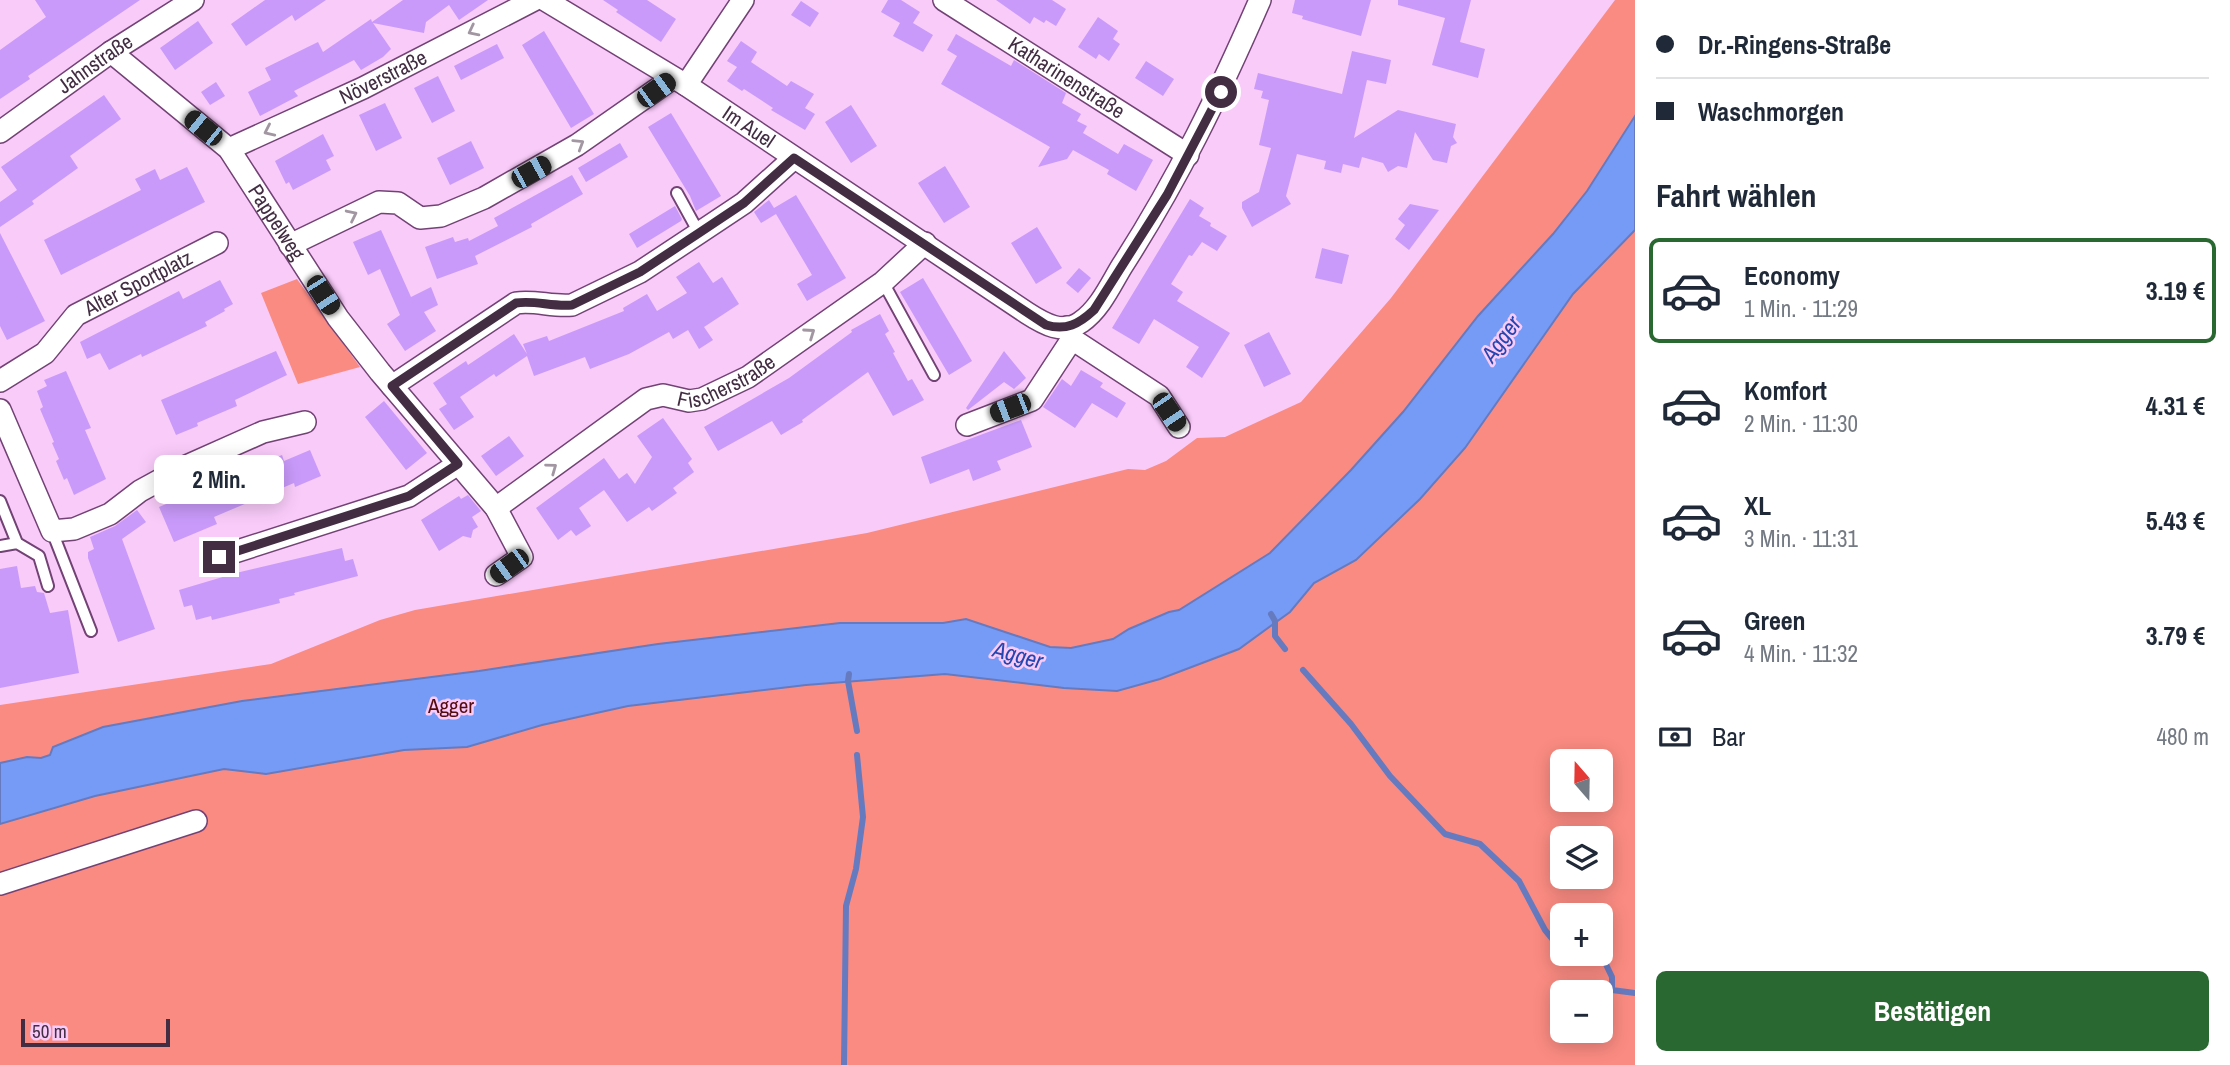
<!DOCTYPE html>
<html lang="de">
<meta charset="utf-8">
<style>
body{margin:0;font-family:"Archivo Narrow",sans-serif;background:#f2f2f3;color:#1f2937;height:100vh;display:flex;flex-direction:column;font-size:26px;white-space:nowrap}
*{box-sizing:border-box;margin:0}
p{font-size:23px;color:#747a83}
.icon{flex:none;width:38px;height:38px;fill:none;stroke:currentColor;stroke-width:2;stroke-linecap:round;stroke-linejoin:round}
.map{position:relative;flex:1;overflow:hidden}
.side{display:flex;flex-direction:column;background:#fff;width:595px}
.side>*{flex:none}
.hud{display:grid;align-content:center;height:154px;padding:0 21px;background:#fff}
.needle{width:46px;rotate:340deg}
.fabs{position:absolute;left:1550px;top:749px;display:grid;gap:14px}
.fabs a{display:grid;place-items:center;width:63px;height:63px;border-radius:10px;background:#fff;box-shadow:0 4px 18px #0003;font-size:35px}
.scale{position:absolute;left:21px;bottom:18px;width:149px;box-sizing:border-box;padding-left:7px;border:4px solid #432d43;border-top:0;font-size:19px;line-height:24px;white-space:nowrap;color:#432d43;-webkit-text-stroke:5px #f9cbf9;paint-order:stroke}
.end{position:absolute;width:32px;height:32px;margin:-16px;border:9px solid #432d43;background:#fff;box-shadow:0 0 0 4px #fff}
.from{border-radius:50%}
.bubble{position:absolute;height:49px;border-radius:10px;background:#fff;box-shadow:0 4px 18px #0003;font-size:23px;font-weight:700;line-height:49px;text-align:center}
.car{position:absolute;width:21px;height:42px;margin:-21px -10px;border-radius:9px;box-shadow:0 0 5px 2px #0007;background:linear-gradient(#222 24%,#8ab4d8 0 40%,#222 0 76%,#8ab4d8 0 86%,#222 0)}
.hud b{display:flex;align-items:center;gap:24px;height:66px;font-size:26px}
.hud b+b{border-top:2px solid #e0e1e3}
.hud i{width:18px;height:18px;background:#1f2937}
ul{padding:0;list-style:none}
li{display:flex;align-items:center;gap:21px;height:105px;margin:0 14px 10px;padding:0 7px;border:4px solid transparent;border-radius:10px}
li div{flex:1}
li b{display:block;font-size:26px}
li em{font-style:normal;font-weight:700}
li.active{border-color:#296831}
li>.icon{width:63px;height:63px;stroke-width:1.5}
h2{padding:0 21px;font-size:32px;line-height:84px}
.pay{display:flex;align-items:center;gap:18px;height:77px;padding:0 21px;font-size:26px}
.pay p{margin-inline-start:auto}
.button{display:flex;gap:14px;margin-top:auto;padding:14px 21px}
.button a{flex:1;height:80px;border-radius:10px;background:#296831;color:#fff;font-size:28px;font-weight:700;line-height:80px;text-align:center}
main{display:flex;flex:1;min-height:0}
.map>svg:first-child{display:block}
.green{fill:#fa8b82;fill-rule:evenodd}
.water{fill:#759bf6;stroke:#667ac0;stroke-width:2}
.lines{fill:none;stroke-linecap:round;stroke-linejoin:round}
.stream{stroke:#667ac0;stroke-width:6}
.building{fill:#c99afa}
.lane-casing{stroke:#734275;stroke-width:14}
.street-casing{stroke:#734275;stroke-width:24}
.lane{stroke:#fff;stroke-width:10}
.street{stroke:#fff;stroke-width:21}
.oneway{stroke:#a196a1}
.route{stroke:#432d43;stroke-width:9}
.labels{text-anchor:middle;stroke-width:5;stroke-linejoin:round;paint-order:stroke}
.street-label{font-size:21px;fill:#432d43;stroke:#f9cbf9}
.park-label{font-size:21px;fill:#530b0c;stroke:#f9cbf9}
.water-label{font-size:23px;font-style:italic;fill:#2446ae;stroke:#f9cbf9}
</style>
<main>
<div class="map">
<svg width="1635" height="1065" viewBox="0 0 1635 1065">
<rect width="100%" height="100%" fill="#f9cbf9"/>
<path class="green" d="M1615,0h20v1065h-1635v-360l271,-41 109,-44 35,-10 452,-77 261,-64 17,1 21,-9 31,-23 28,-1 76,-35 90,-104zM1597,268l-24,26 -108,154 -45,51 -64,61 -32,17 236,-275zM379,746l27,4 -140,24zM1563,761h38v39h-38zM1563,838h38v39h-38zM1563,915h38v39h-38zM1563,992h38v39h-38z
M297,279l63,88 -62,17 -37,-91z"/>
<path class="water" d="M1635,116v114l-62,64 -108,154 -45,51 -64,61 -42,23 -24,29 -51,37 -79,30 -43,12 -53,-3 -119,-14 -139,11 -178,21 -86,19 -75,22 -63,3 -138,24 -42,-5 -129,27 -95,28v-61l27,-6 14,1 9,-3 3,-8 50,-20 139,-26 237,-30 179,-27 182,-21h103l23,-4 84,28 21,1 42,-9 16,-10 40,-17 10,-2 91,-57 81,-83 52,-58 75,-96 75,-82 34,-43z"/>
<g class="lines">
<path class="stream" d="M1271,614l4,7v15l10,13
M1303,670l48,54 39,52 55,58 35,10 39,37 26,49 9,11 9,2
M849,674l-1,7 9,50
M1601,954l11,23v13l23,3
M844,1065l2,-159 10,-37 7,-52 -6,-62"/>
</g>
<path class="building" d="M35,0h105l-112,76 2,3 -30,20v-49l46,-33z
M265,0h61l-31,21 -3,-6 -46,31 -15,-22z
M403,0h85l-29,20 -10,-15 -23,17 -2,11 -51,-10 18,26 -8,8 -22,13 -7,-10 -60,31 4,5 -38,20 -12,-24 23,-12 -6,-12 53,-26 5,10 48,-33 1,3z
M603,0h44l29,19 -15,23 -45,-30 2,-2z
M888,0h13l19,12 -7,11 20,12 -10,17 -30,-16 7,-13 -19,-11z
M996,0h56l14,9 -10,17 -10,-6 -2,3 -10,-6 -4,7z
M1295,0h76l-10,36 -59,-17 1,-3 -11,-3z
M1398,0h73l-11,42 25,7 -7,29 -46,-13 13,-47 -47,-13z
M801,1l18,12 -9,14 -19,-12z
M1098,17l20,14 -5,8 7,5 -11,17 -10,-7 -3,5 -18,-12z
M198,21l15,22 -38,27 -15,-22z
M544,31l50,83 -23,14 -49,-83z
M956,34l55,32 3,-6 52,33 -4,10 19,11 -4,7 10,5 -4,7 35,21 6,-10 29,16 -17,31 -29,-17 2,-4 -36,-20 -6,9 -29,8 12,-20 -109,-63 16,-28 -10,-6z
M741,41l16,11 -6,10 36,24 4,-5 23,13 -9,14 10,6 -10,16 -34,-20 2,-2 -29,-19 -2,2 -15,-10 10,-14 -10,-6z
M497,44l7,14 -43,22 -7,-14z
M1352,51l39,9 -5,24 -19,-4 -13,58 44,-28 58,14 -3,13 4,6 -6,3 -4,17 -14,-3 -18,-28 -8,36 -9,-2 -10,6 -5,-9 -21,-6 -3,11 -16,-4 -2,9 -17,-4 2,-8 -29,-7 -11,42 5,8 -39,23 -10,-19v-6l17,-10 12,-44 -12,-3 10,-45 -8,-2 2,-7 -9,-2 4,-16 84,21z
M1146,61l28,18 -11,17 -28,-18z
M438,76l17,35 -23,12 -18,-35z
M216,82l9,14 -15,9 -9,-13z
M104,95l17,24 -51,37 8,12 -46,33 2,3 -34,23v-25l17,-12 -16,-23z
M385,103l17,35 -26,13 -17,-36z
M851,105l26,41 -26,17 -26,-41z
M671,113l50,83 -25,15 -6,-15 -42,-69z
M323,134l11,22 -8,4 5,10 -38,20 -4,-8 -3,2 -11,-23z
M471,141l13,27 -34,17 -13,-27z
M620,143l8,14 -42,25 -8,-14z
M945,166l25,41 -26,16 -26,-40z
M187,167l18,35 -144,73 -17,-35 97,-50 -6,-11 20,-10 5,11z
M572,175l11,19 -52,30 1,3 -57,29 3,8 -41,15 -12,-32 28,-10 2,5 13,-4 1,3 29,-15 -4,-8z
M796,195l50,83 -39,23 -10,-17 15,-9 -36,-61 -15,9 -7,-11 15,-12 5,8z
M1190,199l14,9 -5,8 12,7 -1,3 17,10 -10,15 -15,-9 -10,14 -3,-1 -18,29 12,8 -6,9 53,32 -28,45 -16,-11 13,-20 -45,-28 -15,25 -27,-16z
M1410,204l29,6 -30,40 -14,-11 10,-14 -7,-6z
M675,206l7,13 -1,2 -44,27 -8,-14z
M1037,227l25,41 -26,16 -25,-41z
M381,230l30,67 20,-10 7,18 -14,7 12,19 -31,20 -18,-27 13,-9 -20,-46 -12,6 -15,-33z
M0,233l45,88 -38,19 -7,-14z
M1322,248l27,7 -7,29 -27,-6z
M699,262l14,21 9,-6 17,27 -35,23 9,13 -14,9 -11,-19 -15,9 -4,-7 -40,22 -39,15 -5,-12 -51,19 -7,-20 -31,21 -2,-3 -34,23 14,20 -20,13 -15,-21 8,-5 -14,-21 33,-22 2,4 46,-31 13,20 -4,-10 24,-8 2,5 75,-30 -1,-3 24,-14 10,17 30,-18 -11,-16z
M1079,268l12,10 -13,15 -12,-10z
M923,278l49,83 -23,14 -49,-83z
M220,280l13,24 -9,5 1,2 -20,11 2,4 -65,31 -1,-3 -32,16 -9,-17 -13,6 -7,-17 99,-51 4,8z
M880,314l9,17 -4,3 10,18 -2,1 15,28 4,-2 12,21 -31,16 -25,-44 -66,48 1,2 -22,13 -9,-14 -54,30 -14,-24 85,-49 63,-46 -1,-2z
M1269,332l22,42 -27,13 -20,-42z
M276,351l11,24 -52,25 2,6 -40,17 1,3 -22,9 -15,-35z
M1004,351l22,27 -12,11 -10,-7 -36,28 -2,-2z
M1081,370l22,13 -3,4 26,16 -9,15 -25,-15 -17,25 -32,-21 19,-28 9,7z
M66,371l25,57 -6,2 21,49 -32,16 -7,-17 -3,2 -8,-19 3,-2 -7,-16 2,-1 -14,-33 3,-2 -6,-16 10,-5 -3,-6z
M384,401l43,52 -21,17 -41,-53z
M663,418l29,41 -4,4 6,9 -21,16 4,5 -25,18 -3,-4 -22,15 -23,-32 -25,18 12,18 -15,10 -5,-6 -13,10 -22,-32 68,-50 15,21 8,-6 8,11 17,-27 -15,-21z
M1021,420l11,27 -35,14 4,9 -28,11 -4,-12 -39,15 -9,-27z
M509,436l15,20 -28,20 -15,-20z
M310,450l11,26 -26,11 -1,-4 -80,34 3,7 -43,18 -15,-35 123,-52 2,6z
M468,495l13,16 -9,6 6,10 -5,3 -2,8 -8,-2 -24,15 -18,-31 38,-24 2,3z
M137,510l9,12 -24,17 33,90 -37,13 -30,-84v-6l6,-3 -4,-12 25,-11z
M342,548l3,13 8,-2 5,17 -64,17 1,2 -16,4 1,4 -68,17 -1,-4 -15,4 -4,-15 -8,2 -5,-17 57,-17z
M17,566l4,22 14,-2 2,6 7,1 6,20 18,-3 11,63 -79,15v-119z"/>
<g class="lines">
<defs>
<path id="lane" d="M677,193l22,40
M883,282l51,93
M0,501l17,42 -17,3
M52,531l39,100
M17,543l22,13 9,30"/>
<g id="street">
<path id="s1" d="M545,0l141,85 341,228c17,11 36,22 54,9 19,-13 30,-38 41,-56 56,-87 97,-172 138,-266"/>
<path id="s2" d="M944,0l244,155"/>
<path id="s3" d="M111,52l118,97 109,169 42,54 116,136 26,49 -26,18"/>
<path d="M686,85l57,-85"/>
<path id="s4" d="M0,132l111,-80 82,-52"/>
<path id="s5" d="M229,149l134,-61 171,-88"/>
<path d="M290,245l89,-43 19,1 22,15 21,-2 43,-18 93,-53 96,-67"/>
<path d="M1067,327l5,12 87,57 20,31"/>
<path id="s6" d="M0,381l45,-28 31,-38 141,-72"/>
<path d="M392,386l124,-83c19,-3 36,4 56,2l68,-33 59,-39 45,-30 50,-45"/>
<path d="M0,410l52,121 22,-2 36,-15 30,-23 42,-23 81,-36 42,-10"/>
<path d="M967,425l65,-25 40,-61"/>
<path id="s7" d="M496,508l150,-109 17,-4 26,6 13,-2 46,-22 135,-95 42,-39"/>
<path d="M219,557l190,-61 49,-32"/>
<path d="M0,884l196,-63"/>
</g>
</defs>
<use href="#lane" class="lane-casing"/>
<use href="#street" class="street-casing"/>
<use href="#lane" class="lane"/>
<use href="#street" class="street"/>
</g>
<defs><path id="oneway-chevron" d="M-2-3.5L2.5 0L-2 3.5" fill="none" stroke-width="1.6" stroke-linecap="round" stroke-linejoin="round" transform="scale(1.75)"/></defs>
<g class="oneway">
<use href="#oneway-chevron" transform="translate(473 31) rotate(153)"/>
<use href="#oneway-chevron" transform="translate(269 131) rotate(155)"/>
<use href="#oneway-chevron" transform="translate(579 144) rotate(-32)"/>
<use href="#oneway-chevron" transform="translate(352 215) rotate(-26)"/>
<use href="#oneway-chevron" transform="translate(810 333) rotate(-35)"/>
<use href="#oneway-chevron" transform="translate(552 468) rotate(-36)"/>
</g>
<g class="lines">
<path class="route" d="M219,557l190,-61 49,-32 -66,-78 124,-83c19,-3 36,4 56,2l68,-33 59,-39 45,-30 50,-45 252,167c20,6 33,-1 48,-15l73,-115 54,-103"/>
</g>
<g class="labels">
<g class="street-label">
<text dy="7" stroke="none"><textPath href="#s4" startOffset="117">Jahnstraße</textPath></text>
<text dy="7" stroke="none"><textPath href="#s5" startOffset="170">Növerstraße</textPath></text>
<text dy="7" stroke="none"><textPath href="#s2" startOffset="145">Katharinenstraße</textPath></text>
<text dy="7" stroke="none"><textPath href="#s1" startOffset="240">Im Auel</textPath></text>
<text dy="7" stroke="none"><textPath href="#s3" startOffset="240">Pappelweg</textPath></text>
<text dy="7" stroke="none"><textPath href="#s6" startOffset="172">Alter Sportplatz</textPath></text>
<text dy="7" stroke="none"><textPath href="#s7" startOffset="271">Fischerstraße</textPath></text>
</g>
<g class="park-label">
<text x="451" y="713">Agger</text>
</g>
<g class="water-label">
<text transform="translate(1501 339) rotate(-54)" y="8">Agger</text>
<text transform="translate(1018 655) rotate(15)" y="8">Agger</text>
</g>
</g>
</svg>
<div class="fabs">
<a><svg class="needle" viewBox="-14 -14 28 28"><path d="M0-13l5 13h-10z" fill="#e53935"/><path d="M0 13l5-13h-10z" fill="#747a83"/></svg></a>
<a><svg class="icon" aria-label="layers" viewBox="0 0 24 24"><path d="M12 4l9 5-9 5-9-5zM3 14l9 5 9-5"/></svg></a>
<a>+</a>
<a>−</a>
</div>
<div class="scale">50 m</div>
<i class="end from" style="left:1221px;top:92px"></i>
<i class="end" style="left:219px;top:557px"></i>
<div class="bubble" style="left:154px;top:455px;width:130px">2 Min.</div>
<i class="car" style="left:656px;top:90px;rotate:54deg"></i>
<i class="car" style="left:203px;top:128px;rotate:309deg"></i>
<i class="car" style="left:531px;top:172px;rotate:61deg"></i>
<i class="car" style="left:323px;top:295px;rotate:147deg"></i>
<i class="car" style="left:1010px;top:408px;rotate:249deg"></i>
<i class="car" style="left:1169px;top:412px;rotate:146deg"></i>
<i class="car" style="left:509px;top:566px;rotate:234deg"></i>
</div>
<section class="side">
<div class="hud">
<b><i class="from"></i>Dr.-Ringens-Straße</b>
<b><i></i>Waschmorgen</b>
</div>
<h2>Fahrt wählen</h2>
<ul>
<li class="active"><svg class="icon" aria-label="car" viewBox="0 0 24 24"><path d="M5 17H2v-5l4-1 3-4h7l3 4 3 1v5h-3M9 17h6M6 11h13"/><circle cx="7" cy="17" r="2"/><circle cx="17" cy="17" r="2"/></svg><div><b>Economy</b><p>1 Min. · 11:29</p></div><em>3.19 €</em></li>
<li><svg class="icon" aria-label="car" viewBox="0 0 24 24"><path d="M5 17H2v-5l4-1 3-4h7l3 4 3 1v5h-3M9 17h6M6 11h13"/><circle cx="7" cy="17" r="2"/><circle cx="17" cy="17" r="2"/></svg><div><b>Komfort</b><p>2 Min. · 11:30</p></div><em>4.31 €</em></li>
<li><svg class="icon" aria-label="car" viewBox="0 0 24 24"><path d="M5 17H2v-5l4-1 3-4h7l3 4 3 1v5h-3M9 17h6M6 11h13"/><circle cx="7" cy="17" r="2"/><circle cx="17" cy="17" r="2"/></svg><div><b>XL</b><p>3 Min. · 11:31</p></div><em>5.43 €</em></li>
<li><svg class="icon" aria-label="car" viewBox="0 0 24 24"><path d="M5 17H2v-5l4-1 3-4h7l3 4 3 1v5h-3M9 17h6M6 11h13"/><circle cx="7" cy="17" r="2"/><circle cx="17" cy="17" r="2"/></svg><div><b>Green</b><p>4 Min. · 11:32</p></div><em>3.79 €</em></li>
</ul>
<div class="pay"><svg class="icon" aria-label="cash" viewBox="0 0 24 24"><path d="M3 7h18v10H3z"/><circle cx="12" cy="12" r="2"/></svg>Bar<p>480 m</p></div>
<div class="button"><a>Bestätigen</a></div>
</section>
</main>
